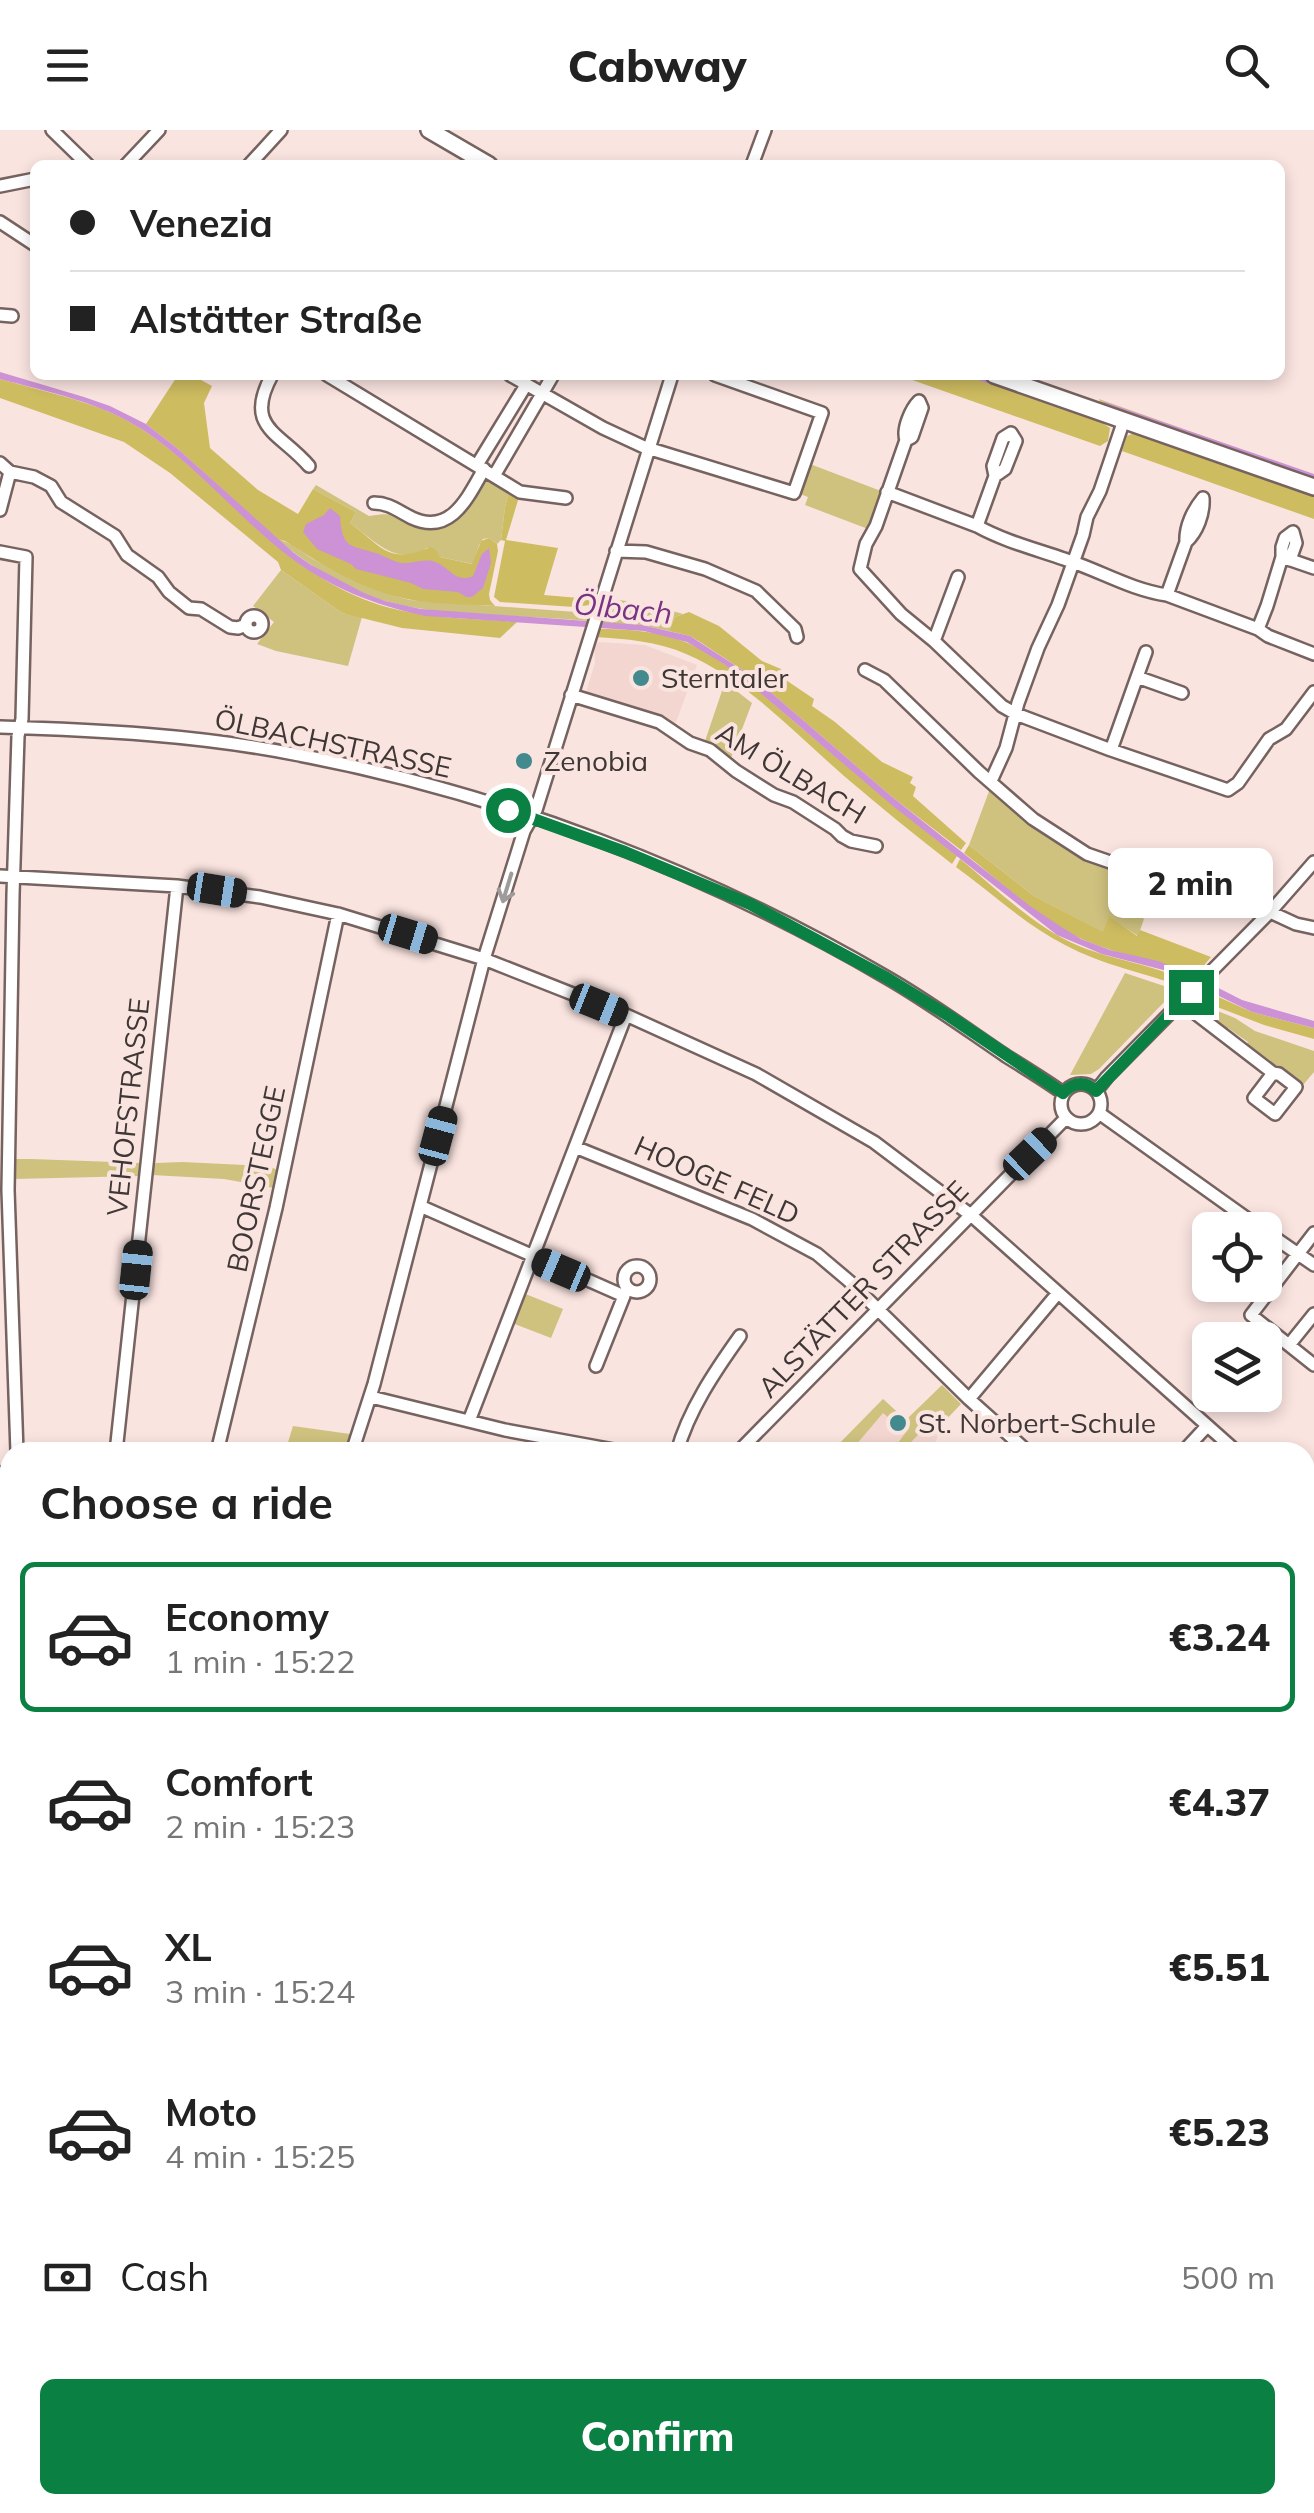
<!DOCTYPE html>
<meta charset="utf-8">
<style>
body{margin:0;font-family:Mulish,sans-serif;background:#f2f2f2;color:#222;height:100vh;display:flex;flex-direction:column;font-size:38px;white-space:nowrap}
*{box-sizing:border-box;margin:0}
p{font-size:32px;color:#767676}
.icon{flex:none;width:55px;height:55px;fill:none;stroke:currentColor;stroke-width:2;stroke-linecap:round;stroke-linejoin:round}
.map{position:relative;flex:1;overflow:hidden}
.drawer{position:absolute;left:0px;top:1312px;width:1315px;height:1072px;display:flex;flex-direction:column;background:#fff;border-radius:30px 30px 0 0;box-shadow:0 5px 15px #0003}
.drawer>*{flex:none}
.banner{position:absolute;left:30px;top:30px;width:1255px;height:220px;border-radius:15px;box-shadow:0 5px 15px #0003;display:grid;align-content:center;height:220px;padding:0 40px;background:#fff}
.buttons{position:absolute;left:1192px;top:1082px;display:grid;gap:20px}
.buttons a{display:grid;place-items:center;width:90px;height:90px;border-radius:15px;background:#fff;box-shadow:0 5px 15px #0003;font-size:50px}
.end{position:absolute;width:45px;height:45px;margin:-22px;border:12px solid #0b8043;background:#fff;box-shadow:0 0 0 5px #fff}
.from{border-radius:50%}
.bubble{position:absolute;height:70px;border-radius:15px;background:#fff;box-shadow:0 5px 15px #0003;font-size:32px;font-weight:800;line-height:70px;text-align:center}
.car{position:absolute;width:30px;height:60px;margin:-30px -15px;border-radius:12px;box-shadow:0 0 8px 2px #0007;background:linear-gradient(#222 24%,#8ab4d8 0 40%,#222 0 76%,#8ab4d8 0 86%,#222 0)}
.banner b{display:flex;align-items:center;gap:35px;height:95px;font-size:38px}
.banner b+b{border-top:2px solid #e0e0e0}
.banner i{width:25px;height:25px;background:#222}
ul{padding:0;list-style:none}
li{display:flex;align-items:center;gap:30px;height:150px;margin:0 20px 15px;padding:0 20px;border:5px solid transparent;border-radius:15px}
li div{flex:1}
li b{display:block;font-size:38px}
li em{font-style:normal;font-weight:800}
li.selected{border-color:#0b8043}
li>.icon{width:90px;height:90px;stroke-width:1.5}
h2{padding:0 40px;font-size:45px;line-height:120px}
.pay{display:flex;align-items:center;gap:25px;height:110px;padding:0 40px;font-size:38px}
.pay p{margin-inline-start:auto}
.primary-button{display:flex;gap:20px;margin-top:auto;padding:20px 40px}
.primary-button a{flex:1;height:115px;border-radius:15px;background:#0b8043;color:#fff;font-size:40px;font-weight:800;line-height:115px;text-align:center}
header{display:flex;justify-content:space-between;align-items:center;height:130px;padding:0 40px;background:#fff;font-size:45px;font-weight:800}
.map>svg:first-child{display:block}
.built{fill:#f3d6d0}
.green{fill:#cfc27f}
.forest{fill:#cebc61}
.water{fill:#cc92d5}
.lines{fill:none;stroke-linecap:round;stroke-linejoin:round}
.stream{stroke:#cc92d5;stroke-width:4}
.minor-casing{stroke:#766360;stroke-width:16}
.major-casing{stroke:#766360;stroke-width:20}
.minor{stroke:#fff;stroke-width:11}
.major{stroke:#fff;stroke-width:15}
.oneway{stroke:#9f9b9a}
.route{stroke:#0b8043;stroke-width:12}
.poi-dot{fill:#438a8f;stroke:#fae4e0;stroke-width:4}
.labels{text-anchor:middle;stroke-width:8;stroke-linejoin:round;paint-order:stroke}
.poi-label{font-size:28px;fill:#3f3735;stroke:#fae4e0;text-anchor:start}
.street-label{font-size:28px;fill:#3f3735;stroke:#fae4e0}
.water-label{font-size:30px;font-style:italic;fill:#793384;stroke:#fae4e0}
</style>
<header><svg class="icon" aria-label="menu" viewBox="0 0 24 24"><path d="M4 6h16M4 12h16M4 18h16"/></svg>Cabway<svg class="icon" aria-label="search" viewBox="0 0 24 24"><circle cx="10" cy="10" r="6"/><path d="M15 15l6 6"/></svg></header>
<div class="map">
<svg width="1314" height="2383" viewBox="0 0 1314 2383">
<rect width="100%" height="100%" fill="#fae4e0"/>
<path class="built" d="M599,512l46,3 52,20 -22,60 -29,-14 -60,-19 9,-29 -1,-18z
M883,1269l23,21 13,-13 21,19 -4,16 -4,4 7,6h-108z"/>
<path class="green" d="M1099,269l215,76v6l-213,-75z
M810,334l71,27 1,3 -14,35 -63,-24 3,-8 -8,-3z
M491,351l18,11 -4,15 -4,33 -4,4 -8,-6 -6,1 -4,6 -6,19 -33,-7 -13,-9c-30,20 -53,-8 -77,-25l6,-11 -43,-23 3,-4 53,31c30,-5 21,1 45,10 38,12 53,-16 69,-43z
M277,409c14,3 24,13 36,20 31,17 62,33 97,41l180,13 -2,8c-67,-7 -138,-2 -203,-20 -39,-11 -77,-36 -108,-62z
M281,440l61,43 20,4 -14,49 -72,-15 -19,-7 17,-22 -21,-16z
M612,469l36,5 35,10 -8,3 -6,14 -27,-6 -43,-2z
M725,552l27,21 -21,55 -26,-17z
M991,656l36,32 106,56 7,13 14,6 -4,9h-5l-5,14 4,3 -6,17 -29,-19 -5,16 -70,-37 -65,-51z
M1125,843l48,16v4l-74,76 -8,5 -21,1z
M1198,873l37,15 20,13 59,20v21l-11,13 -25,-20 -7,1 -25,-20 2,-4 -20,-14h-5l-27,-22z
M15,1029h17l109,4 -2,13 -125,3z
M182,1032l86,4 10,4 -4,18 -50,-9 -72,-4 1,-10 3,-2z
M523,1163l40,16 -12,29 -39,-15z
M942,1255l19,19 -21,22 -21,8 -15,15 -6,-6 8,-11 -23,-19 -33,39h-19l52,-53 23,21z
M293,1296l57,8 -6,18h-59z
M10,1747v276l-10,-1v-261z"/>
<path class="forest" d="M178,245h14l20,11 -8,17 6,45 48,42 40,24 15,-25 43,23 -6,11c34,25 38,42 81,24l5,3 4,7 32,7 9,-23 8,-3 8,6 1,7 -9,43 1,6 5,6c-29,-2 -59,-1 -88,-7 -43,-8 -85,-34 -122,-58l-8,-2 -99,-90 -32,-25z
M898,245h71l132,47 9,6 -2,13 -8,5z
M0,249c48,14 101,23 143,51 81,53 136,141 231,173 46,16 95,15 143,19l-17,16 -98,-10 -60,-15 -61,-43 -3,-8 -108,-89 -46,-31 -124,-44z
M1132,304l10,1 172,60v24l-192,-68 5,-15z
M509,362l10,5 -13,43 52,8 -14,47 47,4 -1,6 -16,2 -74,-5 -6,-5 11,-56 -4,-1 4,-33z
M689,482l30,14 43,35 19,8 -1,7 34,23 -2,7 23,16 47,40 31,15 -3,6 6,4 -3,9 53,47 -5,7 -70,-54 -138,-119 -53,-35 -10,-6 -21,-5 6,-14z
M598,499c29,0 62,2 90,14 41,18 76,53 110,82 53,44 105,89 159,131l-5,8c-37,-29 -73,-58 -108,-88 -47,-41 -100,-98 -158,-122 -29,-13 -60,-15 -91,-17z
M969,715l65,51 69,36 6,-16 28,20 3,-6 71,27 -16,19c-36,-16 -75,-20 -111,-36 -43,-19 -83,-58 -120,-87z
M960,729c37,30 74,68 119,87 36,15 75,18 109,36l-4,5c-40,-14 -82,-22 -119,-42 -40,-20 -73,-52 -109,-78z
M1205,861l47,21 62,16v11l-50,-14 -65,-25z"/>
<path class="water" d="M0,242l84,25 26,9 36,18 32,25 116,104 17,12 53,28 21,8 36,8 221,16 48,11 63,41 138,119 139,110 33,22 18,11 29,11 48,11 33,13 51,26 72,21v7l-62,-16 -85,-41 -65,-17 -45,-19 -164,-129 -136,-116 -33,-26 -37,-22 -43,-11 -219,-15c-51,-11 -97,-29 -138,-61 -50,-39 -91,-90 -144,-125 -43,-28 -95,-38 -143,-51z
M330,378l10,8c2,34 11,29 39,38 7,3 14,7 22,9 10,1 21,-4 31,-2 17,4 22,23 41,15l9,-22 7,-6 2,15 -8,25 -11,9h-6l-8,-5 -35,-3 -12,-6 -55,-14 -5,-5 -34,-15 -14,-17 3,-8 18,-9z"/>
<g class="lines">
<path class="stream" d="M970,245l127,44
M1104,274l210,72"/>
<defs>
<path id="minor" d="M52,0l36,35
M126,35l33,-35
M249,35l32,-35
M752,35l13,-35
M0,56l35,-7
M0,92l35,23
M0,185l12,1
M272,245c-29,53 8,57 37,91
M327,245l193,117 46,6
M510,245l93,53 41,19 150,46 28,-80 -107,-38
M1011,303l-8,5 -10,28 2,10 -18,50c27,15 58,23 87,33 35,11 67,31 103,36l91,34 10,7 46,18
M906,310l6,-3 10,-29 -3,-7c-8,8 -17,28 -13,39l-30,86 -10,18 -6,25 41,45 33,27 68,65 14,8 95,36 117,40 10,-7 31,-44 17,-10 28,-37
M0,333l10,9 24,5 17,9 10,16 54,34 12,19 31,22 11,15 20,16 12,1 29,18 8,1 8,-3
M477,335l49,-80
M494,346l59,-101
M995,346l10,-7 11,-28 -5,-8
M887,362l90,34
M374,373c15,0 24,8 38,15 39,18 56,-21 72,-49
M0,380l10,-38
M616,421l30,1 59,17 51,22 39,38 2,8
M0,422l26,5 -4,162 -4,17 -5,159 -5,295 9,262
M1285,428l29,10
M1167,465l19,-53c-1,-15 7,-32 17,-44 1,16 -6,34 -17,44
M246 494a8 8 0 1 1 16 0a8 8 0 1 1-16 0Z
M1258,499l9,-23 15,-49v-10l3,-9 8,-6 3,11 -6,17
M934,511l24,-64
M865,540l19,10 95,92 54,47 54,35 52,18 9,8
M1137,547l9,-25
M571,565l88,27 31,21 20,7 26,21 38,24 19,7 42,27 7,7 9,5 25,5
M0,597c98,3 197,8 294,27 207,39 410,117 592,223 42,24 80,52 120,79 19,12 39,24 57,37
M1111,620l26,-73 45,16
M991,651l15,-33 12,-45 20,-55 20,-43 25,-70 4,-18 13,-26 24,-71
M0,746l177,10 83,11 78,17 146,45 142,56 130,59 118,68 98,74 265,236
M1270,782l26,12 18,4
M1182,873l91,70 6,1 17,13 -21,27 -21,-16 19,-25
M1061 974a20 20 0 1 1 40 0a20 20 0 1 1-40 0Z
M1096,961l11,-14 163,-165 44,-50
M1099,983l164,117
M575,1017l177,72 65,35 32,27 120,118 59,53
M420,1076l204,90 -28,70
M1265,1101l49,34
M1314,1103l-63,82 63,50
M624 1149a13 13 0 1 1 26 0a13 13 0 1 1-26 0Z
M1289,1215l25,-31
M371,1267l134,33 120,22
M969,1269l89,-106
M469,1291l157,-406
M116,1322l61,-566
M217,1322l59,-244 62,-294
M352,1322l22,-68 110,-425 40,-128 12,-21 136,-435
M677,1322c11,-41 38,-81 63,-116
M738,1322l328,-334
M1183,1322l24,-26
M0,1343l10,-1
M1305,1381l9,8
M0,1451l10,4
M0,1541l10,15
M1305,1585l9,10
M1305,1642l9,-4
M0,1700l10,8
M1305,1898l9,1
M1305,2212l9,9
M0,2314l10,1
M1305,2371l9,12
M200,2375l11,8
M588,2375l8,8
M1043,2375l5,8
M270,2383l6,-8
M1067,2383l6,-8
M1247,2383l17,-8"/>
<path id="major" d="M429,0l60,35
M994,245l320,112"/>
</defs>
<use href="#minor" class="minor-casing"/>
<use href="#major" class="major-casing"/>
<use href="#minor" class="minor"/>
<use href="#major" class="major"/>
</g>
<defs><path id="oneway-shaft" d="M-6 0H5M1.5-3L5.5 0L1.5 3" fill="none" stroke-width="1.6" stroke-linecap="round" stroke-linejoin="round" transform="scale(2.5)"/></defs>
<use class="oneway" href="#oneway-shaft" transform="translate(507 758) rotate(107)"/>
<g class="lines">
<path class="route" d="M508,680l117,42 125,52 137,74 62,38 114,77c10,-11 22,-12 33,-2l95,-99"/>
</g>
<g class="poi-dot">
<circle cx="641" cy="548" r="10"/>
<circle cx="524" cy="631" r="10"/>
<circle cx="898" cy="1293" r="10"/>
</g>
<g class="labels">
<g class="poi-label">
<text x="661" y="558">Sterntaler</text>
<text x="544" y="641">Zenobia</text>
<text x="918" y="1303">St. Norbert-Schule</text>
</g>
<g class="street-label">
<text transform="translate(333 613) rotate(12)" y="10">ÖLBACHSTRASSE</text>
<text transform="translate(791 643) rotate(31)" y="10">AM ÖLBACH</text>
<text transform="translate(128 977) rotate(-84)" y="10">VEHOFSTRASSE</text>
<text transform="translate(256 1049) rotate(-78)" y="10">BOORSTEGGE</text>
<text transform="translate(717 1050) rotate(24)" y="10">HOOGE FELD</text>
<text transform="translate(863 1159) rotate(-46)" y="10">ALSTÄTTER STRASSE</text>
</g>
<g class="water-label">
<text transform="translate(623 479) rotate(6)" y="10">Ölbach</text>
</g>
</g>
</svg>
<div class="buttons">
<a><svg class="icon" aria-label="locate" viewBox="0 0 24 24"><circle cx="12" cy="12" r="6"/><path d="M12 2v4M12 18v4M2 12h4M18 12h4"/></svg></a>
<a><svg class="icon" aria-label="layers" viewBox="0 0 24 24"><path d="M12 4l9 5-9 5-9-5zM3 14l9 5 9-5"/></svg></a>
</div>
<i class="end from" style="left:508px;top:680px"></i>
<i class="end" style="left:1191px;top:862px"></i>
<div class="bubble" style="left:1108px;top:718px;width:165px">2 min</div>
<i class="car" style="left:217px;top:760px;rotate:99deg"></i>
<i class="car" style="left:408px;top:804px;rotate:107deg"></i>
<i class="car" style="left:599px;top:875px;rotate:112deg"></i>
<i class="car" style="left:438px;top:1006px;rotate:15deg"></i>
<i class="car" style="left:1030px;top:1024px;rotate:46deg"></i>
<i class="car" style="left:136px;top:1140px;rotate:6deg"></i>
<i class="car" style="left:561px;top:1140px;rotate:293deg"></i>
<div class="banner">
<b><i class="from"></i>Venezia</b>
<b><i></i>Alstätter Straße</b>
</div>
<section class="drawer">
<h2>Choose a ride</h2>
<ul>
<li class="selected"><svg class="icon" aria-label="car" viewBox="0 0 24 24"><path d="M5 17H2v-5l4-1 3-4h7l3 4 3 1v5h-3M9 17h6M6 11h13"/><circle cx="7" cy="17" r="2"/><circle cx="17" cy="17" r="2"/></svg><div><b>Economy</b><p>1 min · 15:22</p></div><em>€3.24</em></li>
<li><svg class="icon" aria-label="car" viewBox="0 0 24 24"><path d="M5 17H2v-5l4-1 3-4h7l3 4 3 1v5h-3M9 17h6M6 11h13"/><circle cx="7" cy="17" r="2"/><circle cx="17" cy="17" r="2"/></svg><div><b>Comfort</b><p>2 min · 15:23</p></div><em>€4.37</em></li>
<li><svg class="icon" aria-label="car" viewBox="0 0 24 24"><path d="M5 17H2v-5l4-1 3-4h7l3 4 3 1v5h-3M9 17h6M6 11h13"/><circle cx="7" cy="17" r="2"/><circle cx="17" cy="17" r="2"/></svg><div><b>XL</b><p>3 min · 15:24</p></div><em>€5.51</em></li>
<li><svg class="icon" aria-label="car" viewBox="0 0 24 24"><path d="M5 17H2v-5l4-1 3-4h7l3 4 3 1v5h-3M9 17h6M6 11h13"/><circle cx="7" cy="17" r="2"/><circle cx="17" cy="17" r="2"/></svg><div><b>Moto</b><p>4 min · 15:25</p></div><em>€5.23</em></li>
</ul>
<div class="pay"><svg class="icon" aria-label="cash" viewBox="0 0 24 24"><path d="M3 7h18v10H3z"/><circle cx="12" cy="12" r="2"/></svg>Cash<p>500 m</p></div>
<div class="primary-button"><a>Confirm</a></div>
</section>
</div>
